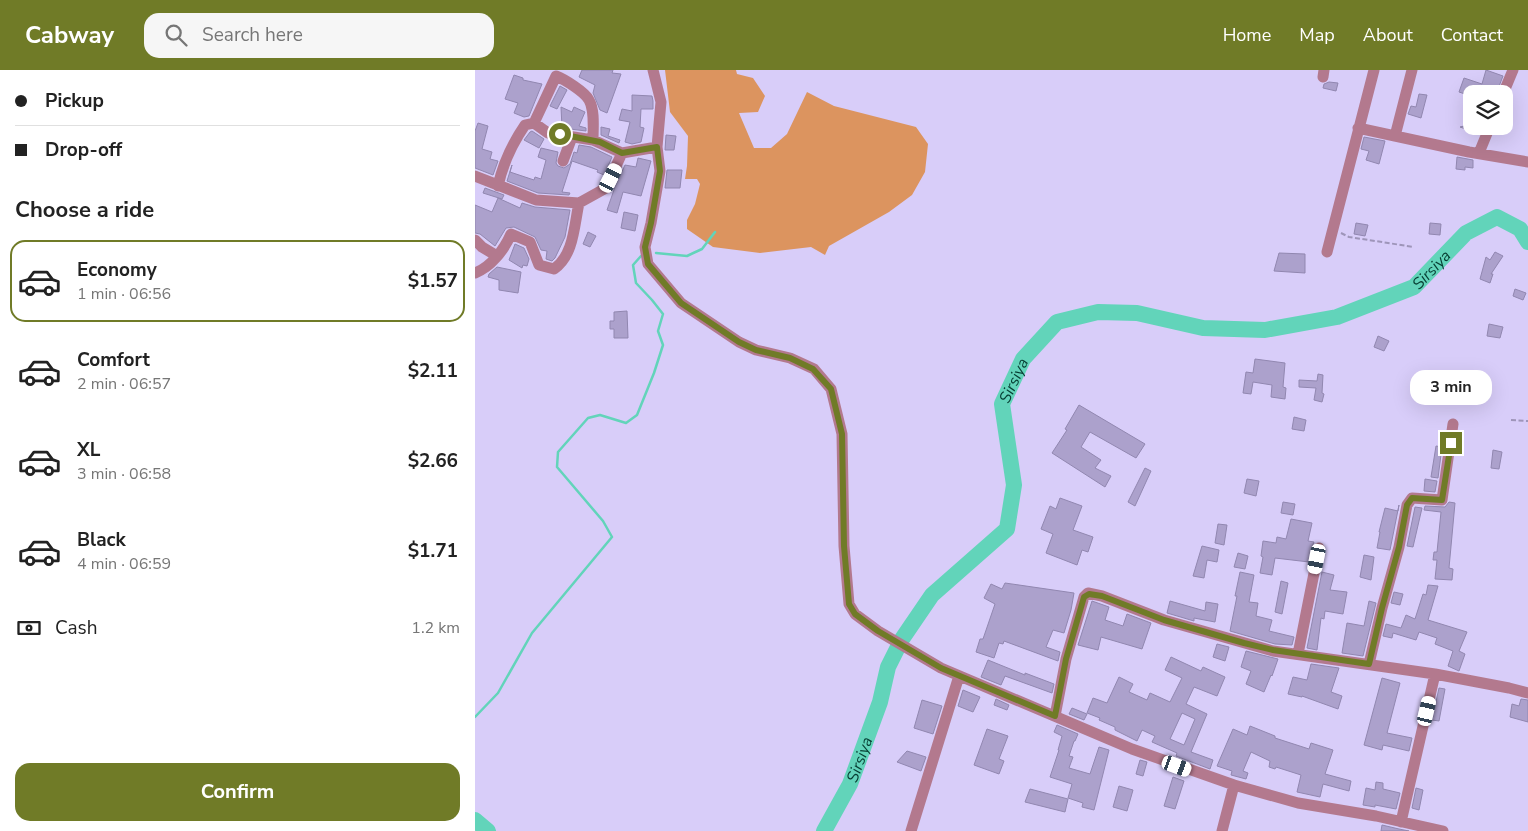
<!DOCTYPE html>
<meta charset="utf-8">
<style>
body{margin:0;font-family:"Nunito Sans",sans-serif;background:#f6f6f6;color:#222;height:100vh;display:flex;flex-direction:column;font-size:19px;white-space:nowrap}
*{box-sizing:border-box;margin:0}
p{font-size:16px;color:#767676}
.icon{flex:none;width:28px;height:28px;fill:none;stroke:currentColor;stroke-width:2;stroke-linecap:round;stroke-linejoin:round}
.map{position:relative;flex:1;overflow:hidden}
.details{display:flex;flex-direction:column;background:#fff;width:475px}
.details>*{flex:none}
.hud{display:grid;align-content:center;height:110px;padding:0 15px;background:#fff}
.fabs{position:absolute;left:988px;top:15px;display:grid;gap:10px}
.fabs a{display:grid;place-items:center;width:50px;height:50px;border-radius:10px;background:#fff;box-shadow:0 5px 20px #0002;font-size:25px}
.end{position:absolute;width:22px;height:22px;margin:-11px;border:6px solid #707b27;background:#fff;box-shadow:0 0 0 2px #fff}
.from{border-radius:50%}
.bubble{position:absolute;height:35px;border-radius:15px;background:#fff;box-shadow:0 5px 20px #0002;font-size:16px;font-weight:700;line-height:35px;text-align:center}
.car{position:absolute;width:15px;height:30px;margin:-15px -8px;border-radius:6px;box-shadow:0 0 4px 1px #0007;background:linear-gradient(#fff 24%,#345 0 40%,#fff 0 76%,#345 0 86%,#fff 0)}
.hud b{display:flex;align-items:center;gap:18px;height:48px;font-size:19px}
.hud b+b{border-top:1px solid #e0e0e0}
.hud i{width:12px;height:12px;background:#222}
ul{padding:0;list-style:none}
li{display:flex;align-items:center;gap:15px;height:82px;margin:0 10px 8px;padding:0 5px;border:2px solid transparent;border-radius:15px}
li div{flex:1}
li b{display:block;font-size:19px}
li em{font-style:normal;font-weight:700}
li.current{border-color:#707b27}
li>.icon{width:45px;height:45px;stroke-width:1.5}
h2{padding:0 15px;font-size:22px;line-height:60px}
.pay{display:flex;align-items:center;gap:12px;height:55px;padding:0 15px;font-size:19px}
.pay p{margin-inline-start:auto}
.primary-button{display:flex;gap:10px;margin-top:auto;padding:10px 15px}
.primary-button a{flex:1;height:58px;border-radius:15px;background:#707b27;color:#fff;font-size:20px;font-weight:700;line-height:58px;text-align:center}
header{display:flex;align-items:center;gap:30px;box-sizing:border-box;height:70px;padding:0 25px;background:#707b27;color:#fff}
header strong{font-size:24px}
nav{display:flex;gap:28px;margin-inline-start:auto;font-size:18px}
.search{width:350px;height:45px;background:#f6f6f6;display:flex;align-items:center;gap:12px;box-sizing:border-box;padding:0 18px;border-radius:15px;color:#767676;font-size:19px}
main{display:flex;flex:1;min-height:0}
.map>svg:first-child{display:block}
.forest{fill:#dc945f}
.lines{fill:none;stroke-linecap:round;stroke-linejoin:round}
.stream{stroke:#62d4ba;stroke-width:2.5}
.river{stroke:#62d4ba;stroke-width:16}
.building{fill:#aca1cc;stroke:#9187b0;fill-rule:evenodd}
.path{stroke:#9e95b9;stroke-width:2;stroke-dasharray:5 2.5;stroke-linecap:butt}
.minor{stroke:#b3798e;stroke-width:11}
.route{stroke:#707b27;stroke-width:6}
.labels{text-anchor:middle;stroke-width:4;stroke-linejoin:round;paint-order:stroke}
.water-label{font-size:16px;font-style:italic;fill:#063d32;stroke:#e3ddf8}
</style>
<header>
<strong>Cabway</strong>
<div class="search"><svg class="icon" aria-label="search" viewBox="0 0 24 24"><circle cx="10" cy="10" r="6"/><path d="M15 15l6 6"/></svg>Search here</div>
<nav><a>Home</a><a>Map</a><a>About</a><a>Contact</a></nav>
</header>
<main>
<section class="details">
<div class="hud">
<b><i class="from"></i>Pickup</b>
<b><i></i>Drop-off</b>
</div>
<h2>Choose a ride</h2>
<ul>
<li class="current"><svg class="icon" aria-label="car" viewBox="0 0 24 24"><path d="M5 17H2v-5l4-1 3-4h7l3 4 3 1v5h-3M9 17h6M6 11h13"/><circle cx="7" cy="17" r="2"/><circle cx="17" cy="17" r="2"/></svg><div><b>Economy</b><p>1 min · 06:56</p></div><em>$1.57</em></li>
<li><svg class="icon" aria-label="car" viewBox="0 0 24 24"><path d="M5 17H2v-5l4-1 3-4h7l3 4 3 1v5h-3M9 17h6M6 11h13"/><circle cx="7" cy="17" r="2"/><circle cx="17" cy="17" r="2"/></svg><div><b>Comfort</b><p>2 min · 06:57</p></div><em>$2.11</em></li>
<li><svg class="icon" aria-label="car" viewBox="0 0 24 24"><path d="M5 17H2v-5l4-1 3-4h7l3 4 3 1v5h-3M9 17h6M6 11h13"/><circle cx="7" cy="17" r="2"/><circle cx="17" cy="17" r="2"/></svg><div><b>XL</b><p>3 min · 06:58</p></div><em>$2.66</em></li>
<li><svg class="icon" aria-label="car" viewBox="0 0 24 24"><path d="M5 17H2v-5l4-1 3-4h7l3 4 3 1v5h-3M9 17h6M6 11h13"/><circle cx="7" cy="17" r="2"/><circle cx="17" cy="17" r="2"/></svg><div><b>Black</b><p>4 min · 06:59</p></div><em>$1.71</em></li>
</ul>
<div class="pay"><svg class="icon" aria-label="cash" viewBox="0 0 24 24"><path d="M3 7h18v10H3z"/><circle cx="12" cy="12" r="2"/></svg>Cash<p>1.2 km</p></div>
<div class="primary-button"><a>Confirm</a></div>
</section>
<div class="map">
<svg width="1053" height="761" viewBox="0 0 1053 761">
<rect width="100%" height="100%" fill="#d8cdf9"/>
<path class="forest" d="M190,0h71l1,4 16,4 12,18 -7,16 -19,1 15,35h17l16,-14 20,-42 27,14 82,21 12,17 -3,28 -13,23 -23,17 -60,34 -4,9 -14,-8 -51,6 -47,-6 -26,-18v-9l8,-16 5,-20 -3,-5h-12l2,-13 1,-30 -18,-24z"/>
<g class="lines">
<path class="stream" d="M181,183l31,3 15,-7 13,-17
M0,647l23,-24 34,-60 80,-96 -9,-16 -46,-54 1,-15 30,-34 12,-3 26,8 11,-8 17,-42 9,-28 -5,-14 5,-17 -11,-14 -16,-17 -3,-18 8,-9"/>
<g class="river">
<path d="M0,750l13,11"/>
<path id="s1" d="M349,761l26,-47 30,-82 8,-35 14,-28 30,-44 75,-66 7,-44 -12,-81 21,-45 34,-37 41,-10 39,1 66,15 62,2 72,-13 77,-30 52,-54 31,-16 23,12 8,13"/>
</g>
</g>
<path class="building" d="M107,0h31l-1,3 9,1 -14,39 -7,-3 -7,-17 2,-8 -16,-8z
M1011,0l17,6 -7,18h-25v2l-12,-4 5,-14 18,6z
M39,5l9,3v2l19,4 -13,32 -5,1 -10,-4 4,-10 -13,-4z
M854,12l9,1 -2,8 -13,-3 1,-4z
M85,16l7,4 -10,19 -7,-3z
M944,24l8,1 -6,23 -13,-4 3,-8 5,1z
M157,25l20,1 1,5v8h-12l-1,18 4,1 -3,14 -9,2 -7,-2 5,-20 -11,-2 3,-11 10,2z
M86,37l11,5 2,-5 11,5 -6,14 7,2v3l-24,-3z
M996,38v18h11l-3,8 -19,-7 4,-1z
M3,53l10,3 -6,23 10,3 -2,7 8,2 -5,14 -18,-7v-37z
M126,57l9,2 -2,7 12,4 -1,3 -18,-8z
M57,61l12,8 -5,9 -15,-8 6,-8z
M191,65l10,1 -2,14h-9z
M889,67l21,4 -6,23 -13,-4 3,-9 -8,-2z
M104,75l12,2 21,10 -8,18 -7,-3 1,-2 -26,-9 -10,31 8,1 -1,2 -31,-2 -31,-12 5,-16 -2,7 24,8 1,-3 6,2 5,-19 -8,-3 3,-9 17,4 -2,11 2,3 6,2 6,-4 4,-12 3,1z
M982,87l16,3v8l-8,-1v3l-9,-1z
M163,88l13,3 -10,35 -18,-4 -6,21 -10,-3 8,-23 10,-22 11,2z
M192,100h15l-2,18h-15z
M10,118l19,7 -2,4 -19,-6z
M23,128l22,10 2,-5 13,4 35,3 -5,27 -10,21 -3,3 -6,-2 1,-8 -6,-1 -6,-13 -21,-10 -8,1 -11,18 -15,-12 -5,-1v-28l17,7z
M149,142l14,3 -3,16 -14,-3z
M881,153l12,2 -3,11 -11,-2z
M955,153l11,1 -1,11 -11,-1z
M113,162l8,4 -6,11 -7,-3z
M40,174l9,4 5,11 -2,7 -4,-1 -1,3 -13,-8z
M1020,182l8,4 -12,18h2l-3,9 -10,-4 6,-22 4,3z
M804,183l26,1v19l-31,-2z
M22,197l24,5 -3,21 -19,-3v-10l-11,-3 1,-3z
M1040,219l11,4 -3,7 -10,-4z
M152,241l1,27h-14v-9h-4v-8h4v-9z
M1014,254l14,3 -3,11 -13,-2z
M903,266l11,5 -5,10 -10,-4z
M780,289l30,4 -2,24 3,1 -1,11 -14,-2 1,-12 -19,-3 -2,12 -8,-1 3,-21 7,1z
M843,304l5,1 -1,18 2,1 -2,8 -8,-2 2,-12 -17,-1v-7l18,1z
M604,335l66,39 -9,14 -46,-26 -9,15 20,13 -6,8 16,8 -6,11 -53,-34 15,-23 -2,-1z
M819,347l12,3 -2,11 -12,-2z
M961,376l6,1 -4,31 -7,-1z
M1018,380l9,2 -3,17 -8,-1z
M670,398l6,3 -16,35 -7,-4z
M772,409l12,2 -3,15 -12,-3z
M950,409l12,2 -2,11 -11,-1z
M585,428l22,8 -9,24 20,7 -5,15 -6,-2 -5,15 -31,-12 7,-19 -12,-5 9,-23 6,3z
M808,432l12,2 -2,11 -12,-2z
M974,432l6,1 -6,65 4,1 -1,11 -17,-1 2,-19h-4l1,-8h3l4,-40 -17,-2 1,-4 20,1z
M924,435l-9,45 -13,-2 3,-16h-1l6,-24 13,3z
M940,437l7,1 -9,39 -6,-1z
M816,449l21,4 -4,18 6,1 -2,5 -3,15 -34,-4 -3,17 -12,-2 3,-16 -2,-1 2,-15 13,2 1,-6 9,2z
M743,454l9,1 -3,20 -9,-2z
M727,476l17,4 -2,12 -10,-2 -3,18 -11,-2z
M763,483l10,3 -3,13 -11,-2z
M889,485l10,2 -3,23 -11,-3z
M765,502l14,3 -5,27 9,1 -2,13 16,4 -3,11 25,6 -2,8 -17,-1 -45,-13 7,-35h-2z
M847,502l12,3 -4,15 17,2 -4,22 -18,-3 -1,8 -3,-1 -4,32 -10,-2z
M806,511l7,2 -6,31 -7,-2z
M530,513l69,10 -3,17 -7,23 -11,-3 -7,17 14,5 -2,9 -54,-20 -1,3 -4,-1 -5,15 -18,-6 4,-13h3l12,-35 -11,-6 7,-14 11,5z
M953,515l10,1 -10,34 39,12 -8,19 6,3 -6,17 -11,-5 5,-15 -18,-7 2,-6 -18,-6 -3,8 -23,-7 -1,5 -9,-2 3,-12 15,4 5,-13 9,4 8,-25 3,1z
M919,522l9,2 -3,11 -9,-2z
M617,531l17,6 -4,13 18,6 4,-12 24,9 -9,26 -41,-12 -3,13 -20,-5z
M695,531l35,10 1,-9 12,2 -3,18 -21,-4v3l-27,-8z
M894,531l7,2 -13,53 -21,-3 5,-30 17,3z
M742,574l12,3 -4,14 -12,-4z
M771,581l32,8 -6,17 -1,-1 -7,17 -18,-8 5,-13 -10,-4z
M696,587l30,14 2,-4 22,10 -8,19 -23,-9 -8,17 21,10 -16,38 22,8 -3,9 -34,-13 1,-3 -25,-11 3,-6 -13,-6 -5,11 -22,-11v-3l-16,-7 1,-2 -13,-5 6,-15 14,5 12,-26 14,7 -4,8 18,8 3,-7 20,9 12,-24 -17,-8zM707,643l13,6 -11,26 -14,-6z
M513,590l37,15v-2l29,11 -2,9 -47,-17 -4,9 -20,-8z
M836,594l28,4 -8,24 11,4 -4,13 -36,-13v1l-14,-3 5,-17 14,3z
M907,608l18,5 -13,50 25,5 -3,13 -26,-6 -1,5 -18,-5z
M964,618l6,1 -6,32 -7,-1z
M488,620l17,7 -7,15 -15,-6z
M521,629l13,6 -2,5 -13,-5z
M1046,629l7,1v22l-18,-5 2,-13 7,2z
M447,630l20,6 -9,28 -19,-6z
M597,638l15,6 -3,6 -15,-6z
M582,655l21,9 -3,7h-1l-5,15 4,1 -4,11 21,6 9,-27 10,3 -15,60 -12,-3 1,-4 -15,-5 4,-14 -22,-7 9,-27h-1l4,-14 -8,-4z
M775,656l25,10v2l34,11 2,-6 22,7 -8,24 26,7 -2,10 -26,-7 -3,13 -23,-5 4,-17 -25,-8 -1,2 -6,-2 1,-6 -19,-9 -8,19 5,2 -2,6 -15,-4 1,-4 -15,-5 16,-37 14,6z
M512,659l21,7 -9,23 5,2 -5,13 -25,-9z
M432,681l19,6 -5,14 -24,-9z
M665,690l7,2 -4,14 -7,-2z
M698,707l11,4 -9,28 -11,-3z
M901,712l7,1v6l17,4 -4,16 -21,-4v2l-12,-2 3,-17 9,2z
M644,716l14,4 -6,21 -14,-4z
M941,718l7,2 -4,20 -7,-2z
M555,719l38,10 -3,13 -40,-10z
M907,755l17,4 10,2h-28z"/>
<g class="lines">
<path class="path" d="M866,163l8,4 65,10
M1036,350l17,1"/>
<path class="minor" d="M178,0l8,32 -4,45 3,24 -9,52 -6,24 3,17 33,39 58,39 17,8 34,8 24,11 17,20 11,45 2,112 5,58 6,10 23,17 63,37 191,81 102,36 64,18 78,13 67,15
M848,7l1,-7
M1028,24l10,-24
M59,53l22,-47c8,3 29,16 33,24 6,10 4,29 4,40
M883,58l111,24 59,10
M920,66l17,-66
M1004,83l11,-27
M88,91l9,-24
M0,106l61,24 43,3
M23,116c5,-23 14,-42 27,-61l9,-2 14,10 45,7 29,13
M0,170l7,7 15,9
M852,182l47,-182
M0,203c16,-6 29,-23 36,-39l19,8 9,23 15,4c20,-14 20,-43 25,-66l27,-15 16,-35 35,-6
M823,584l21,-106
M894,594l13,-56 17,-61 8,-42 5,-7 30,2 11,-76
M580,646l11,-57 18,-62 4,-4 14,3 62,24 109,31 162,23 74,14 19,5
M926,752l34,-148
M436,761l48,-155
M747,761l12,-46"/>
</g>
<g class="lines">
<path class="route" d="M85,64l40,8 22,11 35,-6 3,24 -9,52 -6,24 3,17 33,39 58,39 17,8 34,8 23,11 18,20 11,45 2,112 5,58 6,10 23,17 63,37 114,48 11,-57 18,-62 5,-3 13,2 62,24 80,23 29,7 96,14 13,-56 17,-61 8,-42 5,-7 30,2 9,-57"/>
</g>
<g class="labels">
<g class="water-label">
<text dy="6" stroke="none"><textPath href="#s1" startOffset="979">Sirsiya</textPath></text>
<text dy="6" stroke="none"><textPath href="#s1" startOffset="514">Sirsiya</textPath></text>
<text dy="6" stroke="none"><textPath href="#s1" startOffset="80">Sirsiya</textPath></text>
</g>
</g>
</svg>
<div class="fabs">
<a><svg class="icon" aria-label="layers" viewBox="0 0 24 24"><path d="M12 4l9 5-9 5-9-5zM3 14l9 5 9-5"/></svg></a>
</div>
<i class="end from" style="left:85px;top:64px"></i>
<i class="end" style="left:976px;top:373px"></i>
<div class="bubble" style="left:935px;top:300px;width:82px">3 min</div>
<i class="car" style="left:136px;top:108px;rotate:27deg"></i>
<i class="car" style="left:842px;top:489px;rotate:191deg"></i>
<i class="car" style="left:952px;top:641px;rotate:13deg"></i>
<i class="car" style="left:702px;top:696px;rotate:110deg"></i>
</div>
</main>
